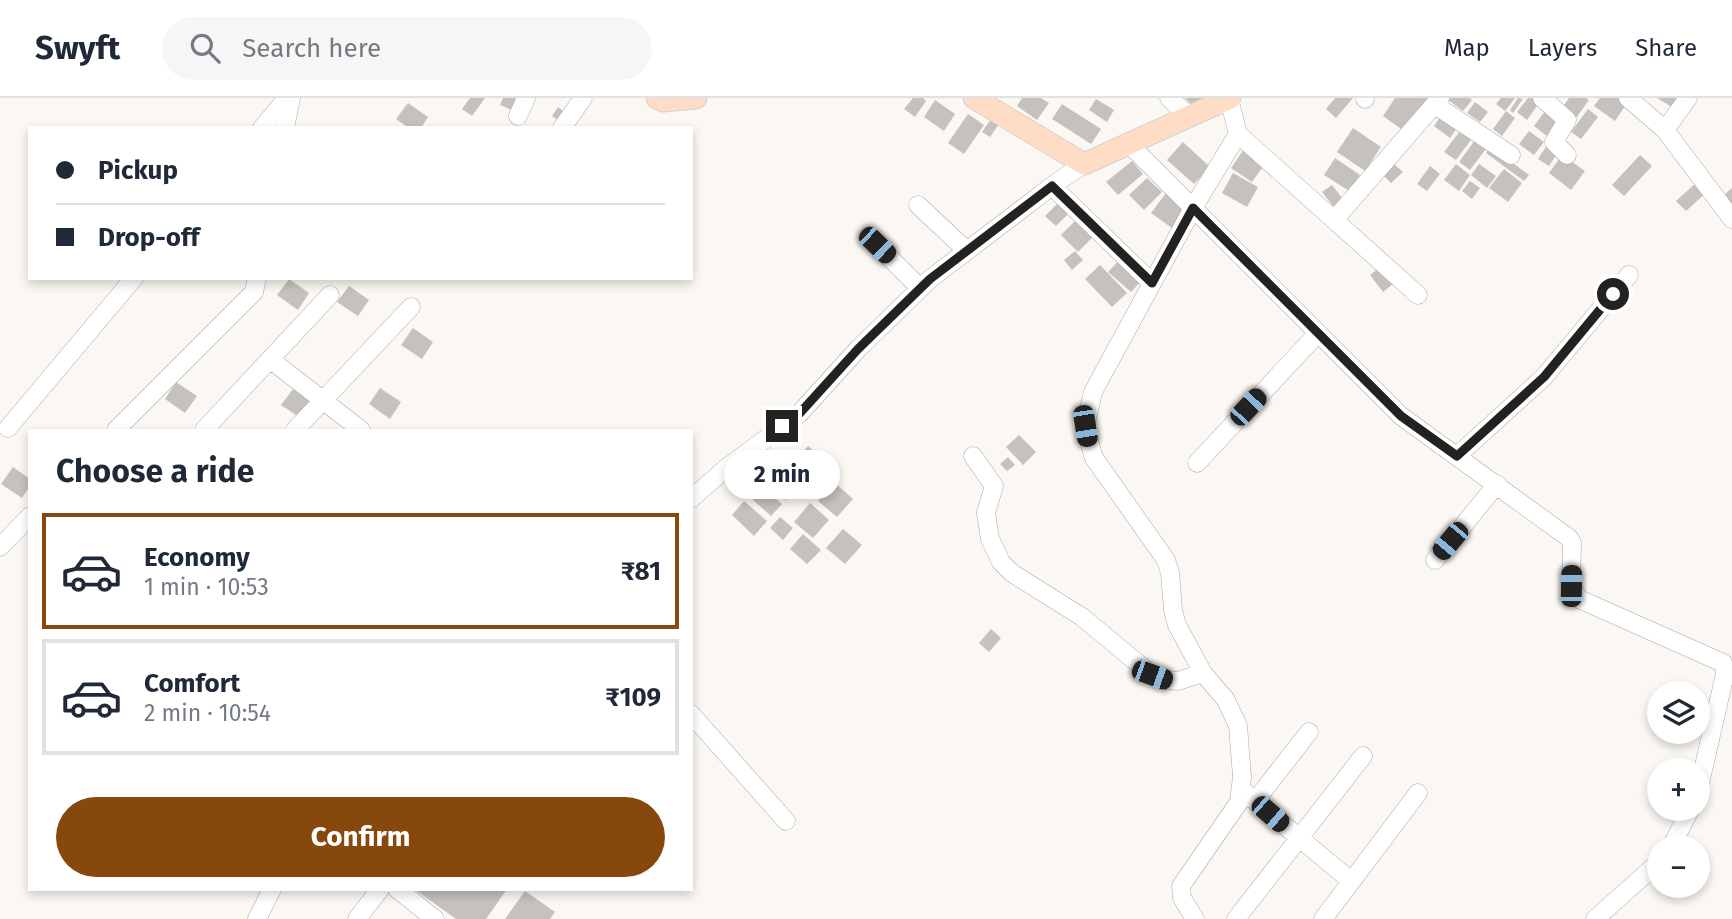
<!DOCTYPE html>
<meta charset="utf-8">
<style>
body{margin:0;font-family:"Fira Sans",sans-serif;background:#f6f6f7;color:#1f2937;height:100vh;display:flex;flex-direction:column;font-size:26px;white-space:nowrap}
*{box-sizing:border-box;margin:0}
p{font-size:23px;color:#747a83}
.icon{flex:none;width:38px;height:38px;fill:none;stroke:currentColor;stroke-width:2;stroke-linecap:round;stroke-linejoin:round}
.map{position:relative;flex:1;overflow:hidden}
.drawer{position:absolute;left:28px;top:331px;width:665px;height:462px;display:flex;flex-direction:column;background:#fff;border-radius:0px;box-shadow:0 4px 10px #0003}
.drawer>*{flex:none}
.guide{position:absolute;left:28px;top:28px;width:665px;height:154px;border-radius:0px;box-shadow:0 4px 10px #0003;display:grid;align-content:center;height:154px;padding:0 28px;background:#fff}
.buttons{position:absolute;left:1647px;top:583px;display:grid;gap:14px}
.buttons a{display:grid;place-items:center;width:63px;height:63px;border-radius:50%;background:#fff;box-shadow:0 4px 10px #0003;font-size:35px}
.end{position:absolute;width:32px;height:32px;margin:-16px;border:9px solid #232220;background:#fff;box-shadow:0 0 0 4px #fff}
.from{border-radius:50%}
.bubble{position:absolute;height:49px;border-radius:24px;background:#fff;box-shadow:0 4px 10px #0003;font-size:23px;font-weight:700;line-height:49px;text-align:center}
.car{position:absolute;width:21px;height:42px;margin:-21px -10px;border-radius:9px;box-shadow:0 0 5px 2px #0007;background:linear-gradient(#222 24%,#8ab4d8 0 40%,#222 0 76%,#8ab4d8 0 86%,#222 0)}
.guide b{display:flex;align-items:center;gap:24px;height:66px;font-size:26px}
.guide b+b{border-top:2px solid #e0e1e3}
.guide i{width:18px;height:18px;background:#1f2937}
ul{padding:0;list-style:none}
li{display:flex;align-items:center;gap:21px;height:116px;margin:0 14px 10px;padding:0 14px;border:4px solid #e0e1e3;border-radius:0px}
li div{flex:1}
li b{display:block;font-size:26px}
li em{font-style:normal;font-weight:700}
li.on{border-color:#87480d}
li>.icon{width:63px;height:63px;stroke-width:1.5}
h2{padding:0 28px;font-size:32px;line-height:84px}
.button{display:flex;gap:14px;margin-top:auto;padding:14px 28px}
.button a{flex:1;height:80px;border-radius:42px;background:#87480d;color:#fff;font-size:28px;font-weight:700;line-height:80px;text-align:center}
header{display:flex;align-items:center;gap:42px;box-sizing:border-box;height:98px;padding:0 35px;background:#fff;border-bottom:2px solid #e0e1e3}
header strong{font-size:33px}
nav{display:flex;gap:38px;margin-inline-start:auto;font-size:24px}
.search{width:490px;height:63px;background:#f6f6f7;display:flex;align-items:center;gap:18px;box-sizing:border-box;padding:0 24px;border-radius:38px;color:#747a83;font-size:26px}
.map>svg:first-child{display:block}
.building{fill:#c5c1bc}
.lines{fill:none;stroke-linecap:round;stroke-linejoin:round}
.minor-casing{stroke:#aca9a4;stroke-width:19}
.major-casing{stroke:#d3d3d2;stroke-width:23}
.minor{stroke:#fff;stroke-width:18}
.major{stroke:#fedcc5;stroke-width:21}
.route{stroke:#232220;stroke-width:9}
</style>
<header>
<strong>Swyft</strong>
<div class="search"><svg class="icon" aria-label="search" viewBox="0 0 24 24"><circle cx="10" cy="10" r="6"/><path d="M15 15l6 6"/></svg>Search here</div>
<nav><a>Map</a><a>Layers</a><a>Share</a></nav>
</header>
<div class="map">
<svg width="1732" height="821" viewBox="0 0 1732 821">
<rect width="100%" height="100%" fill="#fbf7f2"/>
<path class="building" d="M470,0h15l-13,18 -10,-7z
M503,0h16l-5,13 -14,-6z
M913,0h10l3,3 -11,16 -11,-8z
M1022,0h19l8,5 -12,17 -20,-14z
M1185,0h17l-9,8z
M1335,0h18l-17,20 -10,-9z
M1395,0h37l-25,35 -24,-17z
M1450,0h20l2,2 -9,11 -15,-11z
M1501,0h14l-10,13 -9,-7z
M1518,0l5,1 -10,14 -3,-3z
M1528,0l14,1 -15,21 -10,-8z
M1569,0h17l3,2 -13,18 -14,-10z
M1600,0h26l3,2 -14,21 -21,-15z
M1657,0h25l-7,11z
M1096,1l18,11 -7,12 -18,-12z
M935,2l20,14 -11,17 -20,-14z
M1475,4l13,10 -8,10 -13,-9z
M408,5l20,14 -7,11h-12l-13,-9z
M1062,6l39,25 -10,15 -39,-25z
M558,9l9,7 -6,8 -9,-6z
M1548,9l19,14 -15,19 -18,-14z
M1588,11l10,8 -17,22 -10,-7z
M1506,13l9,7 -13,18 -9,-7z
M1443,15l16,12 -9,13 -16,-12z
M968,16l16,11 -20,29 -16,-11z
M991,21l8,5 -9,13 -8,-5z
M1353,30l28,19 -16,24 -28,-19z
M1460,33l11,9 -15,20 -12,-8z
M1529,33l15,11 -10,13 -15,-11z
M1475,42l11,9 -16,21 -11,-8z
M1183,44l27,25 -16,17 -27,-24z
M1547,47l11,7 -9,14 -11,-7z
M1491,49l38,28 -5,6 -38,-28z
M1244,51l21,15 -13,18 -21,-14z
M1562,57l23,16 -14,19 -22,-17z
M1640,57l12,11 -28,30 -12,-11z
M1335,60l25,17 -11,16 -25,-16z
M1132,63l11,13 -25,21 -12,-13z
M1394,66l9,8 -12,11 -8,-8z
M1456,66l14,11 -11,16 -15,-11z
M1479,66l17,12 -9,12 -16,-13z
M1430,68l10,8 -13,17 -10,-7z
M1504,71l18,14 -14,19 -19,-14z
M1233,75l25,14 -11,20 -25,-14z
M1147,80l15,14 -18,18 -15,-15z
M1470,83l10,7 -8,11 -10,-8z
M1697,84l10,10 -21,19 -10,-10z
M1332,87l11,14 -10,7 -11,-14z
M1732,90v16l-8,-9z
M1166,95l21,15 -15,20 -21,-15z
M1058,105l11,10 -13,13 -11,-10z
M1078,120l17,17 -17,17 -17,-17z
M1075,153l8,9 -11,10 -8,-10z
M1123,158l22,21 -14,15 -23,-20z
M1100,167l27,28 -15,14 -27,-28z
M1379,170l14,16 -10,8 -13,-17z
M289,181l20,14 -11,17 -21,-15z
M349,188l20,14 -11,16 -21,-14z
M413,230l20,14 -11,17 -21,-14z
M176,284l21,14 -12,17 -20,-14z
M380,290l21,14 -11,17 -21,-15z
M293,291l20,14 -11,16 -21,-14z
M1019,337l17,17 -13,13 -17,-18z
M808,348l20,17 -16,18 -20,-17z
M1008,359l7,8 -8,6 -7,-7z
M782,364l20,19 -17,19 -21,-18z
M13,369l17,12v7l-8,12 -21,-14z
M834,384l19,17 -16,18 -19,-16z
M763,390l19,16 -11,12 -18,-16z
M744,403l23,20 -13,15 -22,-21z
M810,405l19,17 -16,18 -19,-16z
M780,419l13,11 -10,12 -13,-12z
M843,431l19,16 -17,19 -19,-16z
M803,436l18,16 -14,14 -17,-15z
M991,531l10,9 -12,14 -10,-9z
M414,791h93l-21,30h-30z
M525,793l30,21 -5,7h-45z"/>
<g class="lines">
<defs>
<path id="minor" d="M1169,0l21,19
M1365,0v1
M1542,0l25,22 -13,22 13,13
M1628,0l37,32 67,89
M1435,7l76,50
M518,18l8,-18
M262,30l25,-30
M285,30l6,-30
M562,30l21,-30
M1665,32l23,-32
M1238,36l180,161
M1130,47l271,271 168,122 3,5 -1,43 8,13 144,64 2,11 -27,118
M1052,88l100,97
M918,107l49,46
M1335,121l105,-121
M877,147l43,43
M271,262l90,70
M8,330l126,-150
M116,332l138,-138 3,-14
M204,332l126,-135
M295,332l116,-123
M973,358l21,30 -8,27 4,26 11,23 11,11 70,44 70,58 15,5 11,1 25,-8
M1457,358l87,-79 85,-102
M1197,365l121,-130
M691,401l34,-30 74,-55 59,-65 72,-70 126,-96 28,-19
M0,449l30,-31
M1435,462l62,-76
M691,616l95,107
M1242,692l109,91
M1255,703l54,-69
M1671,749l20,-39
M397,791l38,30
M257,821l15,-30
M357,821l23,-30
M1195,821l-13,-21 -1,-12 58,-84 3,-25 -4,-51 -12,-26 -23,-27 -26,-48 -4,-15 -3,-37 -4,-13 -72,-102 -9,-31 8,-35 100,-184 45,-74 -9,-35
M1236,821l127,-163
M1323,821l95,-126
M1595,821l64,-57"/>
<path id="major" d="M657,0l6,3 33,-3
M974,0l110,66 146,-66"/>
</defs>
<use href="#minor" class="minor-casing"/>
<use href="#major" class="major-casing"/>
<use href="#minor" class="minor"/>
<use href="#major" class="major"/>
</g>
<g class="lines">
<path class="route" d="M782,328l17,-12 59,-65 72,-70 122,-93 100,97 41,-75 208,208 56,40 87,-79 69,-83"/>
</g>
</svg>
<div class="buttons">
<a><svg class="icon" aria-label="layers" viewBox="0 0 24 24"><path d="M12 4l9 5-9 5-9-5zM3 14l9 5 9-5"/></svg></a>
<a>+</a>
<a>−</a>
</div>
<i class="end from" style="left:1613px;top:196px"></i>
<i class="end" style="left:782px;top:328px"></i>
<div class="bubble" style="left:724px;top:352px;width:116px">2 min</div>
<i class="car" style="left:877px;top:147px;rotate:134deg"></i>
<i class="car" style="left:1248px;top:309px;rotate:43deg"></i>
<i class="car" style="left:1085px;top:328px;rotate:171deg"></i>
<i class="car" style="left:1450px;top:443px;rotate:220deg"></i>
<i class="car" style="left:1571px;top:488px;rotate:1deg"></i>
<i class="car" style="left:1152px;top:577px;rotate:110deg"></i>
<i class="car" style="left:1270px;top:716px;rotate:131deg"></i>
<div class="guide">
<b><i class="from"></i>Pickup</b>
<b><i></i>Drop-off</b>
</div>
<section class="drawer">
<h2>Choose a ride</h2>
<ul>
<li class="on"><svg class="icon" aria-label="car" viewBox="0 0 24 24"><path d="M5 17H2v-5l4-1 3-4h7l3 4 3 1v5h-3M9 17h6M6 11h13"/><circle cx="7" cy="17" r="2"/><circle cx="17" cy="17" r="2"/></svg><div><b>Economy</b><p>1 min · 10:53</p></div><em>₹81</em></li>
<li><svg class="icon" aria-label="car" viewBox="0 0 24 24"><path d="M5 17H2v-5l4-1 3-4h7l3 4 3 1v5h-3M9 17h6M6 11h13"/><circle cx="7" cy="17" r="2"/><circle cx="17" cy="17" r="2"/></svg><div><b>Comfort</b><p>2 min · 10:54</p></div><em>₹109</em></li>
</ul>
<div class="button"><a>Confirm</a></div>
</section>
</div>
